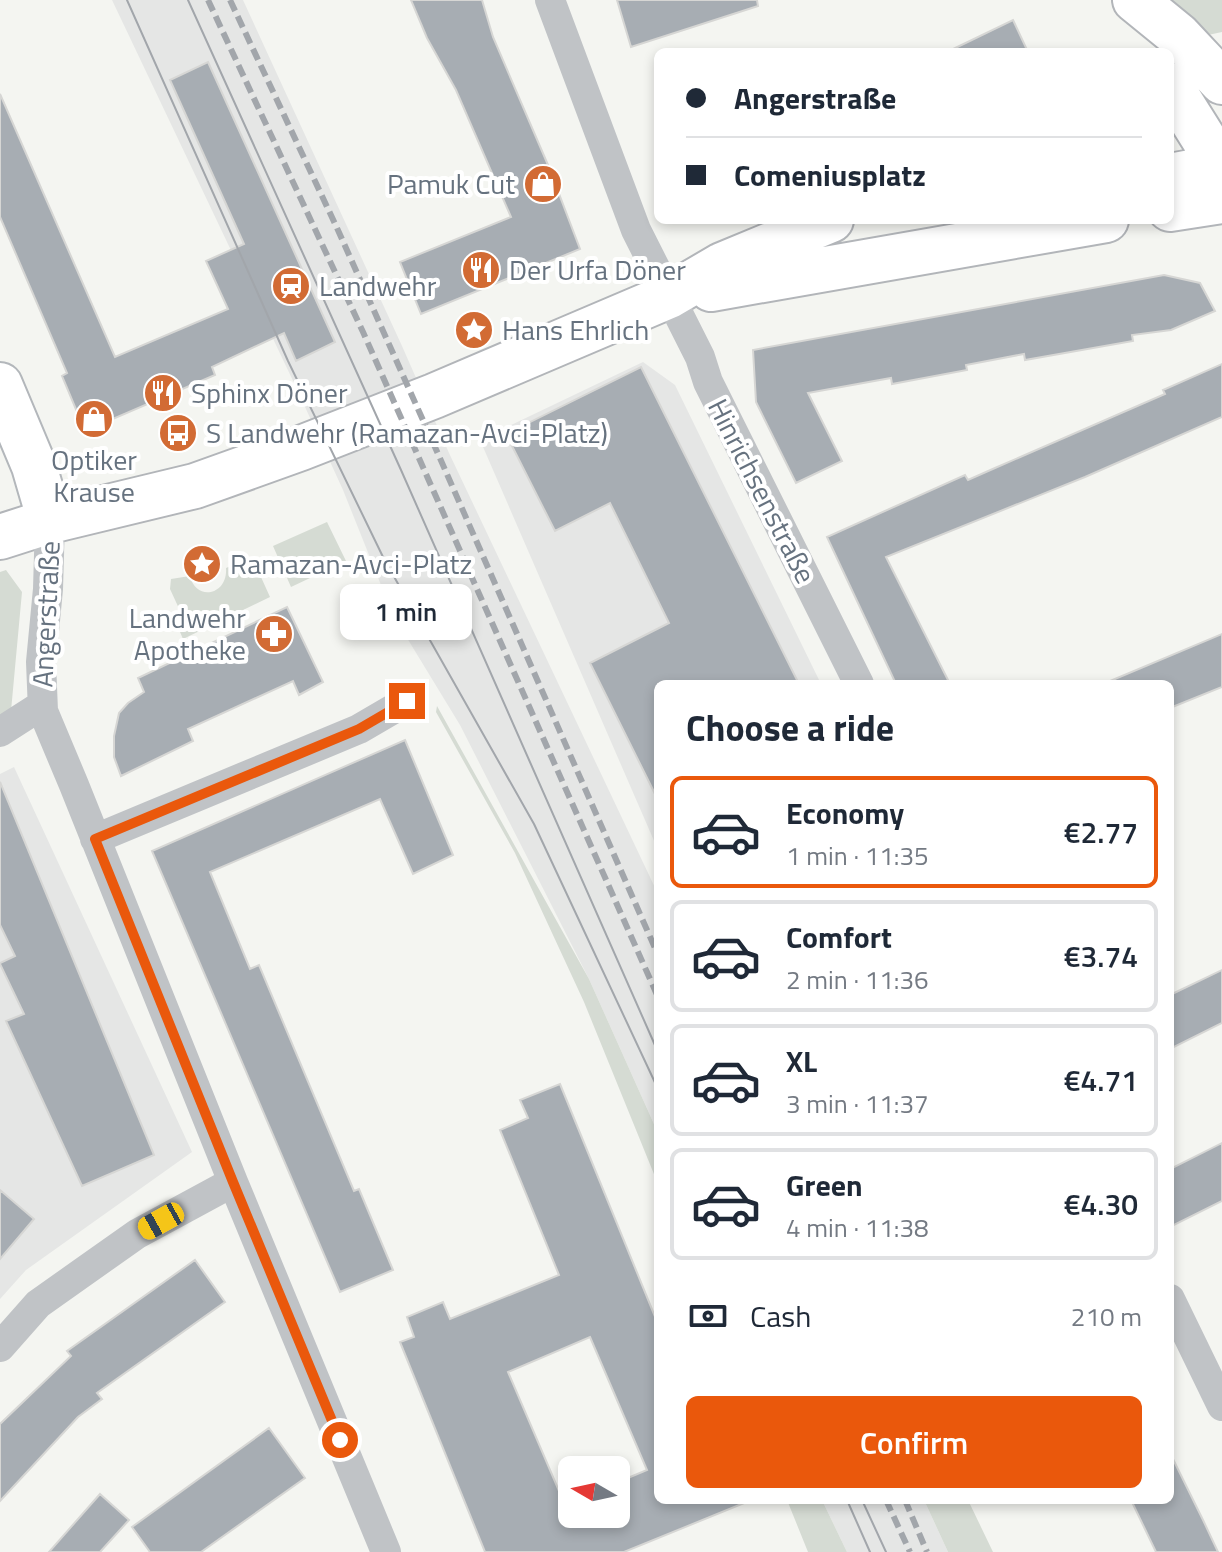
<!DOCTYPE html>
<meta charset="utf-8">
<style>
body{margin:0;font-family:"Titillium Web",sans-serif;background:#f6f6f7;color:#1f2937;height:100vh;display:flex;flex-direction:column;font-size:30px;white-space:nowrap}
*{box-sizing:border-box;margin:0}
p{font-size:26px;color:#747a83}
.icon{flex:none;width:44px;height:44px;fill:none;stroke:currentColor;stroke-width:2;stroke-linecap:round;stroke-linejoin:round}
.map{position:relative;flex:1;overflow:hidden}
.panel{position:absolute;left:654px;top:680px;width:520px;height:824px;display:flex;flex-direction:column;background:#fff;border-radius:12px;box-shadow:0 4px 12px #0003}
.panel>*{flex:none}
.guide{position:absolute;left:654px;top:48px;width:520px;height:176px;border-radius:12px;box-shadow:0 4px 12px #0003;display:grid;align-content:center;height:176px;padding:0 32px;background:#fff}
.needle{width:52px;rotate:279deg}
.tools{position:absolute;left:558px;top:1456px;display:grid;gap:16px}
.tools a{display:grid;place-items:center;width:72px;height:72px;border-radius:12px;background:#fff;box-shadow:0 4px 12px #0003;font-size:40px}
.end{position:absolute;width:36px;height:36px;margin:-18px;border:10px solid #ea580c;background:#fff;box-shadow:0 0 0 4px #fff}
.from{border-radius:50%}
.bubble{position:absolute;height:56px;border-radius:12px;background:#fff;box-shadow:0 4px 12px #0003;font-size:26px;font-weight:600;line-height:56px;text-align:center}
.car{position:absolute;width:24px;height:48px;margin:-24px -12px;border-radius:10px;box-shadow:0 0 6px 2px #0007;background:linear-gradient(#f5c518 24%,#345 0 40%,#f5c518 0 76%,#345 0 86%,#f5c518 0)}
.guide b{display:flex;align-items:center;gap:28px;height:76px;font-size:30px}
.guide b+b{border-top:2px solid #e0e1e3}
.guide i{width:20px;height:20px;background:#1f2937}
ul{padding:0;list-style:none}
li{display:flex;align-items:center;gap:24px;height:112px;margin:0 16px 12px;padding:0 16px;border:4px solid #e0e1e3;border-radius:12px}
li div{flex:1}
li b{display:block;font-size:30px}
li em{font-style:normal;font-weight:600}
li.current{border-color:#ea580c}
li>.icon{width:72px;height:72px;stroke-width:1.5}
h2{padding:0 32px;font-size:36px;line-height:96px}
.pay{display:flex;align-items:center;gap:20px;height:88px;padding:0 32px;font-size:30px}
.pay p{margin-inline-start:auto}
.button{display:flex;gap:16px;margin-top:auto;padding:16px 32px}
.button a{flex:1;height:92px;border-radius:12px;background:#ea580c;color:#fff;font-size:32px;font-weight:600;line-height:92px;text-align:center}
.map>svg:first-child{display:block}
.built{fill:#e5e6e5}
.green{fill:#d5dbd3}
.building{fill:#a7adb3;stroke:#d6d6d4;stroke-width:2;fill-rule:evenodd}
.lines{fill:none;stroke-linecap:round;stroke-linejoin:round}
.secondary-casing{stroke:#b3b7bb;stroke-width:48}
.primary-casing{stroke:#b2b5b9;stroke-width:48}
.street{stroke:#c0c3c6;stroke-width:30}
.secondary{stroke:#fff;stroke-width:44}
.primary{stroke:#fff;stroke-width:44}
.tram{stroke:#a2a6ab;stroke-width:2}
.rail{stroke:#a2a6ab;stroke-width:6;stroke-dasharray:12 6;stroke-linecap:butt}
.route{stroke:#ea580c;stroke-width:10}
.labels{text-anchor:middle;stroke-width:8;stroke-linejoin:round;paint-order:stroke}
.poi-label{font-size:28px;fill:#66727f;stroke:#fff;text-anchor:start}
.street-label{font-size:28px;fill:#66727f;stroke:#fff}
</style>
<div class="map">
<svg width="1222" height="1552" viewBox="0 0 1222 1552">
<rect width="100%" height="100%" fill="#f4f5f1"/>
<path class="built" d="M112,0h131l159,346 47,107 209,441v239l-69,-154 -129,-254 -67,-110 -50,-125 -48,-105z
M643,362l32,23 146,299h-163v166l-178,-410z
M14,767l178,385 -166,118 -26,29v-525z
M822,1500h102l24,52h-101z"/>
<path class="green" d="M1169,0h53v32l-28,6z
M327,522l19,39 -55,26 -18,-41z
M252,557l18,40 -87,42 -8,-19 7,-5 -12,-26 1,-10 19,-3c6,26 38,19 36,-8z
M6,570l16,22 -11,119 -11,6v-145z
M437,706l152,273 69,154v51l-74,-182 -69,-149 -79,-141z
M787,1500h35l25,52h-39z
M924,1500h44l25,52h-45z"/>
<path class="building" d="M411,0h71l11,37 55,128 32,84 -159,65 -21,-52 111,-45 -55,-127 -29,-52z
M617,0h140l1,6 -127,41z
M1013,20l15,32h-81z
M208,62l127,280 -39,19 -12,-28 -72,34 3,8 -130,56 -23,-55 5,-3 -67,-156v-123l115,263 113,-48 -22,-48 38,-17 -74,-164z
M1164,275l36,8 15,28 -44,19 -39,5 1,6 -108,19 -1,-6 -58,11 1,5 -75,14 -1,-6 -83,15 34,68 -46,22 -40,-81 -3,-52z
M1222,364v53l-137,60 -199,80 64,127h-54l-69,-147 138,-62 3,5 27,-12 170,-74 -2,-4z
M641,367l158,317h-141v116l-68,-137 79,-40 -59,-120 -55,28 -49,-97z
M287,607l36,75 -24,13 -6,-14 -105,48 5,12 -72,35 -7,-19v-21l5,-23 9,-10 16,-11 -6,-14z
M1222,634v53l-52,21v-24h-67z
M405,740l48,115 -40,19 -33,-75 -170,73 40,97 9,-4 95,226 5,-2 34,81 -53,22 -188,-441z
M0,782l154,373 -72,31 -76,-165 18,-7 -24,-50v-1l15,-7 -15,-31z
M1222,970v53l-52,26v-54z
M560,1084l98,240v176l91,1 -125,51h-139l-85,-210 14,-5 -7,-20 36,-15 7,17 109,-44 -59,-145 28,-12 -8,-18zM590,1337l57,133 -31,13v31h-44v-12l-7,3 -57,-133z
M1222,1143v58l-52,26v-58z
M0,1190l34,29 -34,40z
M195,1260l30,42 -128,91 5,6 -24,18 -78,84v-77l71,-68 -4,-5z
M269,1428l36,50 -104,74h-51l-18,-25z
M1170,1453l33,67 15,32h-62l-25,-52h39z
M100,1494l29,26 -29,32h-51z"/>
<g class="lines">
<defs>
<path id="secondary" d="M0,385l34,81 16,55"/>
<path id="primary" d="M1135,0l43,35 44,47
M1170,85l52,83
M1170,176l27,-5 25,-11
M1170,209l52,-8
M711,289l395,-69
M0,537l50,-16 145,-35 106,-38 133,-52 235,-100 53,-31 109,-45"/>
</defs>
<use href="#secondary" class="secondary-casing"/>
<use href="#primary" class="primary-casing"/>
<path class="street" d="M550,0l86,230 64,127 8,25 151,302
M50,521l-2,68 -7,73 2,49 31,74 159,397 153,370
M0,732l42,-27
M95,839l264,-110 48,-28
M1170,1299l52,107
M0,1347l38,-43 48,-34 51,-36 96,-52"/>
<use href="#secondary" class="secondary"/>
<use href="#primary" class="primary"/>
<path class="tram" d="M127,0l161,361 96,198 150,265 124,265
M188,0l213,470 257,582
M847,1500l23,52
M862,1500l24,52"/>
<path class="rail" d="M208,0l155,332 295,665
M230,0l107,228 102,228 219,499
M886,1500l24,52
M905,1500l22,52"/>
</g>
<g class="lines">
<path class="route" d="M340,1440l-107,-258 -138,-343 264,-110 48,-28"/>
</g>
<defs>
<symbol id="shop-disc" viewBox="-11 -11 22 22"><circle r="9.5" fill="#d26b34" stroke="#fff"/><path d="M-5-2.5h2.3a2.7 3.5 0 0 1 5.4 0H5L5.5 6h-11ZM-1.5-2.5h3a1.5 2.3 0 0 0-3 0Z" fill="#fff"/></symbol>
<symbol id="restaurant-disc" viewBox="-11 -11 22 22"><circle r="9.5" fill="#d26b34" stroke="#fff"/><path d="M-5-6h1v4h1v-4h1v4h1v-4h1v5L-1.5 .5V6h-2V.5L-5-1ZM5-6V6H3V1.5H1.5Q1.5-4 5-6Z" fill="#fff"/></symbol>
<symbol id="station-disc" viewBox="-11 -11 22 22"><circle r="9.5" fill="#d26b34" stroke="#fff"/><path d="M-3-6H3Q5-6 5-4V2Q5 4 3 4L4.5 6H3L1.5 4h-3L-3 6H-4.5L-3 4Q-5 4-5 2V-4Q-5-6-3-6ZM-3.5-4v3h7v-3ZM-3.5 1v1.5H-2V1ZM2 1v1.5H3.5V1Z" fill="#fff"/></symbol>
<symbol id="sight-disc" viewBox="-11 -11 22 22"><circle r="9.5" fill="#d26b34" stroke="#fff"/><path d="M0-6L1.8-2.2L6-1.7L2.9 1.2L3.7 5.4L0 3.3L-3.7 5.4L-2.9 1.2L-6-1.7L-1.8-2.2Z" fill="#fff"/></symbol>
<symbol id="bus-disc" viewBox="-11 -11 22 22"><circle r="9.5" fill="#d26b34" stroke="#fff"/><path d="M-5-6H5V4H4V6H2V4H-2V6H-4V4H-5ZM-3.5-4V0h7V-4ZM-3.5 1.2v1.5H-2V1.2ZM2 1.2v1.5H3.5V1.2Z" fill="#fff"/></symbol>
<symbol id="pharmacy-disc" viewBox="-11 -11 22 22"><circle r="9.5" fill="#d26b34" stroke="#fff"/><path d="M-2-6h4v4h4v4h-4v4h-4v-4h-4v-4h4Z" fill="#fff"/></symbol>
</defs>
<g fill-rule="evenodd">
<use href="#shop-disc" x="521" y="162" width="44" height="44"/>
<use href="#restaurant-disc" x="459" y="248" width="44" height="44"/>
<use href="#station-disc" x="269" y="264" width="44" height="44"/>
<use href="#sight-disc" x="452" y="308" width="44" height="44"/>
<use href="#restaurant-disc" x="141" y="371" width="44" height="44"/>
<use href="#shop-disc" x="72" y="397" width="44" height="44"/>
<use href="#bus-disc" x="156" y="411" width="44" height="44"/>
<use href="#sight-disc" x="180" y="542" width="44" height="44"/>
<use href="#pharmacy-disc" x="252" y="612" width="44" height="44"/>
</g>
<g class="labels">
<g class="poi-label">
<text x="515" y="194" text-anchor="end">Pamuk Cut</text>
<text x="509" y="280">Der Urfa Döner</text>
<text x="319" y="296">Landwehr</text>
<text x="502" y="340">Hans Ehrlich</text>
<text x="191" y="403">Sphinx Döner</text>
<text x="206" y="443">S Landwehr (Ramazan-Avci-Platz)</text>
<text x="94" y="470" text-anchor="middle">Optiker<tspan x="94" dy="32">Krause</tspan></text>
<text x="230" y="574">Ramazan-Avci-Platz</text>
<text x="246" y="628" text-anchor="end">Landwehr<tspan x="246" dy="32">Apotheke</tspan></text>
</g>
<g class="street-label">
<text transform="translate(762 491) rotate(63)" y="10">Hinrichsenstraße</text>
<text transform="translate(46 614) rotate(-87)" y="10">Angerstraße</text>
</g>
</g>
</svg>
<div class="tools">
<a><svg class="needle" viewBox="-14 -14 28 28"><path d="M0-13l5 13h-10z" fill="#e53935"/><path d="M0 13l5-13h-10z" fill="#747a83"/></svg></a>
</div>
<i class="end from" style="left:340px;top:1440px"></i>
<i class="end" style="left:407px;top:701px"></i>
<div class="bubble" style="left:340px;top:584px;width:132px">1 min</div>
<i class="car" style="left:161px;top:1221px;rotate:241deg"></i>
<div class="guide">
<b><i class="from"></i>Angerstraße</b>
<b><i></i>Comeniusplatz</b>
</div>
<section class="panel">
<h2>Choose a ride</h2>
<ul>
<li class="current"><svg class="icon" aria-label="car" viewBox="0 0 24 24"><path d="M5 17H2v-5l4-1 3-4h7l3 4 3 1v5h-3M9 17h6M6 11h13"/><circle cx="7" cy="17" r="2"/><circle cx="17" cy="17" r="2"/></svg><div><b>Economy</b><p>1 min · 11:35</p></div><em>€2.77</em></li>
<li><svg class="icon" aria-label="car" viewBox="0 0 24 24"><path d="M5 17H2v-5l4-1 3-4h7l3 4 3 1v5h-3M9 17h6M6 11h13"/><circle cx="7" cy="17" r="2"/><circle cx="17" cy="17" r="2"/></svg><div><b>Comfort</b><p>2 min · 11:36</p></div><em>€3.74</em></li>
<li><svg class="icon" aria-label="car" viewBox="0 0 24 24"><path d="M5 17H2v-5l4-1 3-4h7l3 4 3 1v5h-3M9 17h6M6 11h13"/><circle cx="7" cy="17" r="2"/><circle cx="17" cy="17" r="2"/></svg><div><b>XL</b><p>3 min · 11:37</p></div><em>€4.71</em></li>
<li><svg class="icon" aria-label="car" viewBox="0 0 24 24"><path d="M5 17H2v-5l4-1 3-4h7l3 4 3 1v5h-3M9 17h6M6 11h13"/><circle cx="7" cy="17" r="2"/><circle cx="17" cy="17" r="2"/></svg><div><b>Green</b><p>4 min · 11:38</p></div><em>€4.30</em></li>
</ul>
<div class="pay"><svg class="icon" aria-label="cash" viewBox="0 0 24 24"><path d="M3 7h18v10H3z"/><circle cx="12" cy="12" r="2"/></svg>Cash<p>210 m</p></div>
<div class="button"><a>Confirm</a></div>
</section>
</div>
